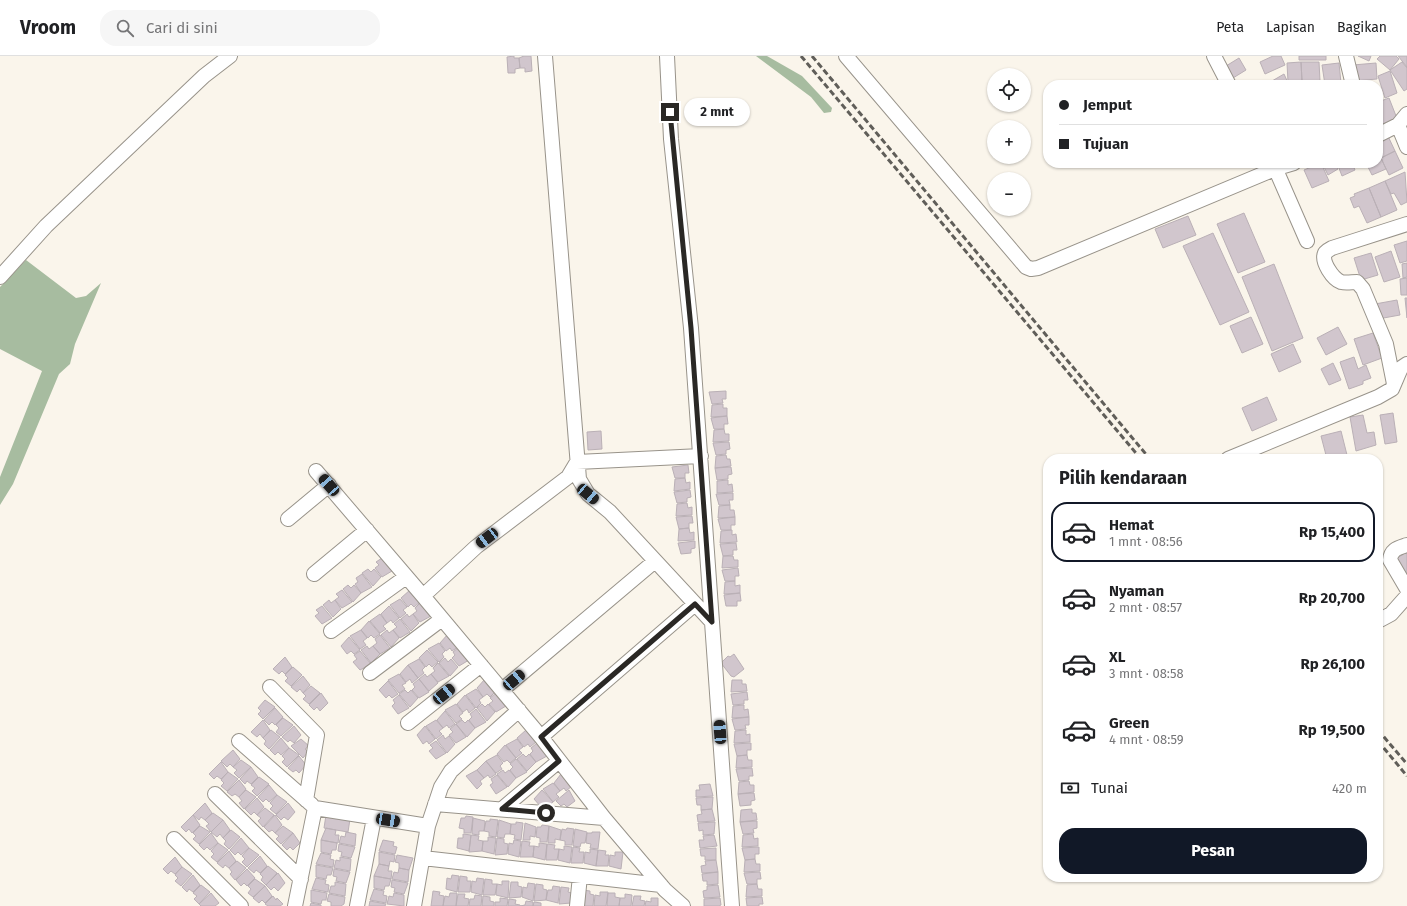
<!DOCTYPE html>
<html lang="id">
<meta charset="utf-8">
<style>
body{margin:0;font-family:"Fira Sans",sans-serif;background:#f6f6f6;color:#202124;height:100vh;display:flex;flex-direction:column;font-size:15px;white-space:nowrap}
*{box-sizing:border-box;margin:0}
p{font-size:13px;color:#757577}
.icon{flex:none;width:22px;height:22px;fill:none;stroke:currentColor;stroke-width:2;stroke-linecap:round;stroke-linejoin:round}
.map{position:relative;flex:1;overflow:hidden}
.drawer{position:absolute;left:1043px;top:398px;width:340px;height:428px;display:flex;flex-direction:column;background:#fff;border-radius:16px;box-shadow:0 1px 3px #0004}
.drawer>*{flex:none}
.hud{position:absolute;left:1043px;top:24px;width:340px;height:88px;border-radius:16px;box-shadow:0 1px 3px #0004;display:grid;align-content:center;height:88px;padding:0 16px;background:#fff}
.controls{position:absolute;left:987px;top:12px;display:grid;gap:8px}
.controls a{display:grid;place-items:center;width:44px;height:44px;border-radius:50%;background:#fff;box-shadow:0 1px 3px #0004;font-size:20px}
.end{position:absolute;width:18px;height:18px;margin:-9px;border:5px solid #2a2825;background:#fff;box-shadow:0 0 0 2px #fff}
.from{border-radius:50%}
.bubble{position:absolute;height:28px;border-radius:14px;background:#fff;box-shadow:0 1px 3px #0004;font-size:13px;font-weight:700;line-height:28px;text-align:center}
.car{position:absolute;width:12px;height:24px;margin:-12px -6px;border-radius:5px;box-shadow:0 0 3px 1px #0007;background:linear-gradient(#222 24%,#8ab4d8 0 40%,#222 0 76%,#8ab4d8 0 86%,#222 0)}
.hud b{display:flex;align-items:center;gap:14px;height:38px;font-size:15px}
.hud b+b{border-top:1px solid #e0e0e0}
.hud i{width:10px;height:10px;background:#202124}
ul{padding:0;list-style:none}
li{display:flex;align-items:center;gap:12px;height:60px;margin:0 8px 6px;padding:0 8px;border:2px solid transparent;border-radius:16px}
li div{flex:1}
li b{display:block;font-size:15px}
li em{font-style:normal;font-weight:700}
li.selected{border-color:#111827}
li>.icon{width:36px;height:36px;stroke-width:1.5}
h2{padding:0 16px;font-size:18px;line-height:48px}
.pay{display:flex;align-items:center;gap:10px;height:44px;padding:0 16px;font-size:15px}
.pay p{margin-inline-start:auto}
.primary-button{display:flex;gap:8px;margin-top:auto;padding:8px 16px}
.primary-button a{flex:1;height:46px;border-radius:16px;background:#111827;color:#fff;font-size:16px;font-weight:700;line-height:46px;text-align:center}
header{display:flex;align-items:center;gap:24px;box-sizing:border-box;height:56px;padding:0 20px;background:#fff;border-bottom:1px solid #e0e0e0}
header strong{font-size:19px}
nav{display:flex;gap:22px;margin-inline-start:auto;font-size:14px}
.search{width:280px;height:36px;background:#f6f6f6;display:flex;align-items:center;gap:10px;box-sizing:border-box;padding:0 14px;border-radius:16px;color:#757577;font-size:15px}
.map>svg:first-child{display:block}
.forest{fill:#a7bca0}
.building{fill:#d1c6cd;stroke:#bab0b6}
.lines{fill:none;stroke-linecap:round;stroke-linejoin:round}
.minor-casing{stroke:#98938a;stroke-width:16}
.minor{stroke:#fff;stroke-width:14}
.rail{stroke:#605e59;stroke-width:3;stroke-dasharray:6 3;stroke-linecap:butt}
.route{stroke:#2a2825;stroke-width:5}
</style>
<header>
<strong>Vroom</strong>
<div class="search"><svg class="icon" aria-label="search" viewBox="0 0 24 24"><circle cx="10" cy="10" r="6"/><path d="M15 15l6 6"/></svg>Cari di sini</div>
<nav><a>Peta</a><a>Lapisan</a><a>Bagikan</a></nav>
</header>
<div class="map">
<svg width="1407" height="850" viewBox="0 0 1407 850">
<rect width="100%" height="100%" fill="#faf5eb"/>
<path class="forest" d="M756,0h11l35,20 30,32 -1,4 -7,1 -13,-16z
M26,204l50,38 10,-2 15,-13 -26,61 -5,20 -11,10 -46,110 -13,21v-28l42,-106 -42,-22v-62z"/>
<path class="building" d="M514,0v2h5l1,10 -5,1v4h-7l-1,-16z
M524,0h7l1,15 -7,1v-4h-5l-1,-10z
M1273,0h8l4,9 -20,9 -5,-12z
M1299,0h27v4h-27z
M1358,0h13l-2,5z
M1380,0h16l3,3 -9,11 -13,-11z
M1398,0h9v11z
M1239,2l7,12 -13,8 -7,-12z
M1301,6h18l1,19h-18z
M1301,6l1,19 -14,1 -1,-19z
M1402,6l5,6v21l-3,2 -14,-21z
M1339,7l2,20 -16,2 -3,-20z
M1376,7l1,16 -23,2 -1,-16z
M1390,15l7,22 -12,5 -7,-22z
M1284,18l5,11h-15l-2,-4z
M1302,25h18v4h-18z
M1389,42l9,23 -15,6 -5,-13v-12z
M1387,78l8,17 -14,7 -3,-6v-14z
M1395,95l8,17 -14,7 -8,-17z
M1381,102l5,11 -14,6 -5,-10 11,-2v-4z
M1321,107l8,18 -17,7 -8,-18z
M1322,107h13l3,6 -10,6z
M1337,107h15l3,7 -13,6z
M1405,116l2,30 -6,3 -7,-12 -3,1 -6,-13z
M1385,125l12,29 -16,7 -12,-29z
M1369,132l12,29 -14,6 -8,-17 -5,2 -4,-10 5,-2 -1,-2z
M1244,157l21,49 -27,11 -21,-49z
M1188,160l8,19 -33,13 -8,-19z
M1213,177l36,79 -29,13 -37,-79z
M1407,185v20l-7,2 -6,-18z
M1391,195l9,26 -16,5 -9,-25z
M1371,197l7,22 -17,5 -7,-22z
M1407,207v14l-4,1 -1,-14z
M1274,208l29,74 -31,13 -30,-74z
M1407,222v17h-6l-1,-16z
M1405,242h2v20z
M1397,244l3,15 -22,4 -3,-15z
M1251,261l12,27 -21,9 -12,-27z
M1338,271l9,17 -21,11 -9,-17z
M1373,277l9,25 -19,7 -9,-26z
M1293,288l8,18 -22,10 -8,-18z
M1354,301l4,12 8,-4 5,13 -8,3v3l-14,5 -9,-27z
M1333,307l8,17 -12,5 -8,-16z
M726,335v8h-4l1,4 -11,1 -3,-12z
M1267,341l10,23 -25,11 -10,-23z
M723,348v4h4v8l-16,1 1,-12z
M1393,357l4,29 -12,2 -5,-29z
M1363,359l4,18 7,-1 2,13 -20,6 -6,-34z
M727,360l1,8h-4v5h-10l-3,-11z
M724,373l1,5h4v7l-16,1 1,-12z
M601,375l1,18 -14,1 -1,-18z
M1341,375l6,24 -20,4 -6,-23z
M729,386l1,7 -4,1v4l-10,1 -3,-12z
M726,399l1,4h3l1,7 -16,2 1,-12z
M688,409l1,8h-4v5h-10l-3,-11z
M731,411l1,7 -4,1v4l-11,1 -2,-12z
M685,422l1,5 4,-1v7l-16,2 1,-12z
M728,424v5l4,-1 1,8 -16,1v-12z
M690,434l1,7 -4,1v4l-10,1 -3,-11z
M733,437v7h-4l1,5h-11l-3,-11z
M687,447l1,5 4,-1v8l-16,1 1,-12z
M730,449v5h4l1,7 -17,1 1,-12z
M692,460l1,7h-4v5l-10,1 -3,-12z
M735,461v8h-4v5h-10l-3,-11z
M689,472l1,5 4,-1v8l-16,1 1,-12z
M732,474v5l4,-1 1,8 -17,1 1,-12z
M695,485v7l-4,1v4l-10,1 -3,-11z
M736,487l1,7h-4v5l-10,1 -3,-12z
M1407,496v28l-13,-20z
M723,500h10l1,4h4v7l-16,1z
M382,502l10,13 -10,6 -7,-9 4,-3 -3,-3z
M738,512l1,8h-4v5h-10l-3,-11z
M368,513l3,3 3,-3 7,8 -8,9 -11,-13z
M362,518l10,13 -11,6 -6,-9 3,-2 -2,-4z
M735,525v5l5,-1v8l-16,1 1,-12z
M348,529l3,3 3,-3 7,8 -8,9 -10,-13z
M342,534l10,12 -10,6 -7,-8 4,-3 -3,-3z
M410,534l10,12 -6,5 -3,-3 -3,3 -7,-9z
M740,537l1,8h-4v5h-11l-2,-11z
M400,543l7,8 -4,3 3,3 -6,5 -10,-13z
M329,544l2,3 4,-3 6,9 -8,8 -10,-12z
M420,547l11,13 -11,6 -7,-8 4,-3 -2,-3z
M322,550l10,12 -10,6 -7,-8 4,-3 -3,-3z
M389,550l10,12 -6,5 -2,-3 -4,3 -6,-9z
M380,558l7,9 -4,3 3,3 -6,4 -10,-12z
M407,558l2,3 4,-3 6,9 -8,8 -10,-12z
M400,563l10,13 -10,6 -7,-8 4,-3 -3,-3z
M369,565l11,13 -6,4 -3,-3 -3,3 -7,-8z
M361,574l6,8 -4,3 3,4 -6,4 -10,-13z
M387,574l2,3 4,-3 6,8 -8,9 -10,-12z
M448,578l10,13 -6,4 -2,-3 -4,3 -6,-8z
M380,579l10,13 -10,6 -7,-8 4,-3 -2,-4z
M349,581l11,13 -6,4 -3,-3 -4,3 -6,-8z
M439,587l6,8 -3,3 2,3 -5,5 -11,-13z
M367,590l2,3 4,-3 7,8 -9,9 -10,-13z
M459,591l10,13 -10,6 -7,-8 3,-3 -2,-3z
M427,594l11,12 -6,5 -3,-3 -3,3 -7,-9z
M360,595l11,13 -11,6 -7,-8 4,-3 -3,-4z
M734,598l10,15 -10,8 -3,-1 -10,-13 7,-7 2,1z
M285,601l7,10 -7,7 -3,-3 -3,3 -6,-5z
M445,602l3,4 3,-3 7,8 -8,9 -11,-13z
M419,603l6,8 -3,3 2,3 -6,5 -10,-13z
M438,607l11,13 -11,6 -7,-8 4,-3 -2,-3z
M408,609l10,13 -6,5 -2,-4 -4,3 -6,-8z
M293,611l9,8 -11,11 -6,-5 3,-3 -3,-3z
M399,618l7,9 -4,2 3,4 -6,4 -11,-13z
M425,618l2,3 4,-3 7,9 -9,8 -10,-12z
M303,620l7,9 -7,8 -3,-4 -3,3 -6,-5z
M419,623l10,13 -10,6 -7,-8 3,-3 -2,-3z
M485,623l10,13 -5,5 -3,-3 -4,3 -6,-9z
M732,624h10v4h4l1,7 -16,1z
M388,625l10,13 -6,4 -3,-3 -3,3 -7,-8z
M311,630l9,7 -11,11 -6,-5 3,-3 -3,-3z
M476,633l7,8 -4,3 2,3 -5,5 -10,-13z
M405,634l3,3 3,-3 7,8 -8,9 -11,-13z
M747,636l1,8h-4v4l-11,1 -2,-11z
M321,637l7,10 -8,8 -3,-4 -3,3 -5,-5z
M496,637l10,13 -10,6 -7,-8 4,-3 -3,-3z
M399,639l10,13 -11,6 -6,-8 3,-3 -2,-3z
M465,639l10,13 -6,5 -2,-4 -4,3 -6,-8z
M265,644l10,7 -12,12 -5,-5 3,-3 -3,-3z
M456,648l7,9 -4,3 3,3 -6,4 -11,-13z
M482,648l3,3 3,-3 7,8 -8,9 -10,-13z
M744,649v5l4,-1 1,8 -17,1 1,-12z
M275,652l8,9 -8,8 -3,-3 -3,3 -5,-5z
M476,653l10,13 -11,6 -6,-8 3,-3 -2,-3z
M445,655l10,13 -6,4 -2,-3 -4,3 -6,-8z
M749,661v8h-4l1,4 -11,1 -3,-11z
M283,662l10,7 -12,11 -5,-4 3,-4 -3,-3z
M263,664l7,10 -7,8 -3,-4 -3,3 -6,-5z
M436,664l7,8 -4,3 3,3 -6,5 -10,-13z
M462,664l3,3 3,-3 7,8 -8,9 -11,-13z
M456,668l10,13 -10,6 -7,-8 4,-3 -3,-3z
M294,670l7,9 -7,8 -4,-3 -2,2 -6,-5z
M425,670l10,13 -6,5 -2,-3 -4,3 -6,-9z
M271,674l9,7 -11,12 -5,-5 2,-3 -3,-3z
M526,674l10,12 -6,5 -2,-3 -4,3 -7,-9z
M746,674v5l4,-1v8l-16,1 1,-12z
M443,679l2,4 4,-3 6,8 -8,9 -10,-13z
M281,682l8,10 -8,7 -3,-3 -3,3 -5,-5z
M301,683l8,7 -4,3 3,3 -5,6 -12,-12z
M517,683l6,8 -4,3 3,3 -6,5 -10,-13z
M436,685l10,12 -10,6 -7,-8 4,-3 -3,-3z
M537,687l10,13 -11,6 -6,-8 3,-3 -2,-3z
M751,687v7h-4v5l-10,1 -3,-12z
M505,689l11,13 -6,5 -3,-3 -3,2 -7,-8z
M289,692l10,7 -12,12 -5,-5 3,-3 -3,-3z
M233,694l7,9 -7,8 -3,-3 -3,3 -6,-6z
M523,698l3,3 3,-3 7,8 -9,9 -10,-12z
M497,699l6,8 -3,3 2,3 -6,4 -10,-12z
M747,699l1,5h4v7l-16,1 1,-12z
M299,700l7,9 -7,8 -3,-3 -3,2 -5,-4z
M516,703l11,13 -11,6 -6,-8 3,-3 -3,-3z
M241,704l10,7 -12,11 -5,-5 3,-3 -4,-3z
M486,705l10,13 -6,4 -2,-3 -4,3 -7,-8z
M221,706l7,10 -7,7 -4,-3 -3,3 -5,-5z
M251,711l7,10 -7,7 -4,-3 -2,3 -5,-5z
M752,712l1,8h-4v4l-10,1 -3,-12z
M477,714l7,8 -4,3 2,3 -5,5 -11,-13z
M503,714l2,3 4,-3 7,8 -8,9 -11,-13z
M228,716l10,7 -11,12 -6,-5 3,-3 -3,-3z
M561,718l11,12 -6,5 -2,-3 -4,3 -6,-8z
M497,719l10,12 -11,7 -6,-9 3,-2 -2,-4z
M259,721l10,7 -12,12 -5,-5 3,-3 -4,-3z
M239,724l7,9 -7,8 -4,-3 -3,2 -5,-4z
M749,725l1,4h4v7l-16,2 1,-12z
M553,727l7,8 -4,3 3,3 -6,5 -10,-13z
M710,728l3,12 -17,1v-7h4l-1,-5z
M269,729l8,10 -8,7 -3,-3 -3,3 -5,-5z
M246,734l10,7 -12,12 -5,-6 3,-2 -3,-4z
M542,734l11,12 -6,5 -2,-3 -4,3 -7,-8z
M569,734l6,11 -8,6 -3,-3 -3,2 -5,-5z
M754,737l1,7 -4,1v4l-11,1 -2,-12z
M277,739l10,7 -11,12 -6,-5 3,-3 -3,-3z
M713,741l-1,12 -11,1v-5h-4l-1,-7z
M257,742l7,9 -7,8 -3,-3 -3,3 -6,-6z
M205,747l7,10 -7,7 -4,-3 -2,3 -6,-5z
M288,747l7,9 -7,8 -4,-3 -3,3 -5,-5z
M265,752l9,7 -11,12 -5,-6 3,-3 -4,-3z
M712,753l3,12 -17,1 -1,-7 5,-1 -1,-4z
M752,753v4h4l1,7 -17,2 1,-12z
M213,757l10,7 -12,12 -5,-6 3,-2 -4,-4z
M193,759l7,10 -8,8 -3,-4 -3,3 -5,-5z
M275,759l7,10 -7,8 -3,-3 -3,2 -5,-5z
M326,759l24,4 -2,13 -24,-4z
M466,760l7,1 -2,16h-7v-4l-5,-1 2,-10h4z
M473,762l12,3 -1,10h-5v4l-7,-1z
M490,763l8,1 -2,17 -7,-1v-4l-5,-1 2,-10h4z
M223,764l7,10 -7,8 -3,-4 -3,3 -6,-5z
M499,764l12,4 -1,10h-5l-1,4 -7,-1z
M757,765v7l-4,1 1,4 -11,1 -3,-12z
M516,766l7,1 -2,17 -7,-1 1,-4 -5,-1 1,-10h5z
M715,766l-1,12 -11,1v-5l-4,1 -1,-8z
M525,767l11,4 -1,10 -5,-1v4h-7z
M542,769l7,1 -2,16h-7v-4l-4,-1 1,-10h4z
M200,770l10,6 -11,12 -6,-5 3,-3 -3,-3z
M283,770l10,7 -12,11 -5,-5 3,-3 -4,-3z
M549,770l12,4 -1,10 -5,-1v4h-7z
M326,772l10,2 -1,5h4l-1,8 -17,-3z
M567,772l7,1 -2,16h-7v-4l-5,-1 2,-11 4,1z
M575,773l12,3 -2,11h-4l-1,4 -7,-1z
M231,774l9,7 -11,12 -5,-5 2,-3 -3,-3z
M346,776l10,2 -1,12 -16,-3 2,-7 4,1z
M592,776h8l-2,17 -8,-1 1,-4 -5,-1 1,-10h5z
M211,777l7,10 -8,7 -3,-3 -3,3 -5,-5z
M293,777l7,10 -7,7 -3,-3 -3,3 -5,-5z
M463,778l8,1 -2,16 -12,-3 1,-10h5z
M753,778l1,5 4,-1v8l-16,1 1,-12z
M471,779l8,1 -1,4 5,1 -1,10 -13,1z
M714,779l3,11 -17,2 -1,-8h5l-1,-4z
M488,781l8,1 -2,16 -12,-3 1,-10h5z
M241,782l8,10 -8,7 -3,-3 -3,3 -5,-5z
M497,782l7,1v4l4,1 -1,10 -12,1z
M321,784l16,3 -1,7h-4l-1,4 -10,-2z
M383,784l11,2 -1,4 4,1 -2,7 -16,-3z
M514,784l7,1 -2,16 -11,-3 1,-11 4,1z
M522,785l8,1 -1,4h5l-1,11h-13z
M218,787l10,7 -11,12 -6,-5 3,-3 -3,-3z
M539,787l8,1 -2,16 -12,-3 1,-11 5,1z
M339,788l16,3 -4,11 -10,-2 1,-4 -4,-1z
M547,788l8,1 -1,4h5l-2,11h-11z
M564,790l8,1 -2,16 -12,-3 1,-11 5,1z
M573,791l7,1 -1,4h5l-1,11h-12z
M759,791v7h-4v5l-10,1 -3,-12z
M249,792l10,7 -12,12 -5,-5 3,-3 -3,-3z
M716,792v12h-11v-4h-4l-1,-7z
M590,793l8,1 -2,16 -12,-3 1,-11 5,1z
M598,794l8,1 -1,4h4l-1,11h-12z
M229,795l7,10 -7,7 -4,-3 -2,3 -6,-5z
M379,796l16,3 -1,7 -4,-1 -1,5 -10,-2z
M615,796h8l-2,17 -12,-3 1,-11 5,1z
M321,797l10,2 -1,4 4,1 -1,7 -17,-3z
M397,799l16,3 -4,12 -10,-2v-5l-4,-1z
M260,800l7,10 -7,7 -4,-3 -2,3 -6,-5z
M175,801l7,10 -7,7 -4,-3 -3,3 -5,-5z
M340,801l11,2 -1,12 -16,-3 2,-8 4,1z
M755,803l1,5h4v7l-16,1 1,-12z
M716,804l2,12 -16,1 -1,-7 5,-1 -1,-4z
M237,805l9,7 -11,12 -5,-6 2,-2 -3,-4z
M379,808l10,2 -1,5h4l-1,8 -17,-3z
M316,809l17,3 -2,7h-4l-1,4 -10,-2z
M268,810l9,7 -11,12 -5,-5 2,-3 -3,-3z
M182,811l10,7 -11,12 -6,-5 3,-3 -3,-3z
M399,812l10,2 -1,12 -16,-3 2,-7 4,1z
M247,813l8,9 -8,8 -3,-3 -3,3 -5,-6z
M334,813l16,3 -4,11 -10,-2 1,-4 -4,-1z
M718,816v12l-11,1v-4h-4l-1,-7z
M760,816l1,7h-4v5h-10l-3,-11z
M278,817l7,10 -7,8 -4,-4 -3,3 -5,-5z
M193,819l7,10 -7,7 -4,-3 -2,3 -5,-5z
M452,819l7,1 -2,16 -11,-3 1,-11 4,1z
M374,820l17,3 -2,7h-4l-1,4 -10,-2z
M460,820l7,1v4h4l-1,11h-12z
M316,822l10,2 -1,4 4,1 -1,7 -16,-3z
M477,822l7,1 -2,16 -11,-3 1,-11 4,1z
M255,823l10,7 -12,11 -5,-4 3,-4 -3,-3z
M485,823l7,1v4h5l-2,11h-12z
M392,824l16,3 -4,11 -10,-2 1,-4 -4,-1z
M502,825h7l-1,17 -12,-3 1,-11 5,1z
M335,826l11,2 -1,12 -16,-3 2,-7h4z
M511,826h7v4l4,1 -1,10 -12,1z
M528,827l7,1 -2,17 -11,-4 1,-10 4,1z
M536,828l7,1v4l4,1 -1,10 -12,1z
M757,828l1,5h4v7l-16,1 1,-12z
M201,829l9,7 -11,12 -5,-5 3,-3 -4,-3z
M718,829l2,12 -16,1 -1,-7 4,-1v-4z
M265,830l7,10 -7,7 -3,-3 -3,3 -6,-5z
M553,830l7,1 -2,16 -12,-3 2,-10h4z
M561,831l8,1 -1,4 4,1 -1,10 -12,1z
M374,833l10,2 -1,4 4,1 -1,7 -16,-3z
M311,834l16,3 -1,7h-4l-1,4 -10,-2z
M583,834l7,1v3l4,1 -1,11h-12z
M433,835l7,1 -1,3 5,1 -1,10h-12z
M600,836h8l-2,14h-12l1,-11 5,1z
M211,837l8,10 -4,3h-14l-2,-2z
M394,837l10,2v11l-17,-2 2,-8 4,1z
M450,837h7l-1,13h-13l2,-10 4,1z
M608,837h7v4l5,1 -1,8h-12z
M329,838l16,3 -1,7 -3,2h-10v-4l-4,-1z
M458,838h7l-1,4 5,1 -1,7h-12z
M625,838l7,1 -1,11h-12l1,-8h5z
M475,839l7,1 -1,10h-12l1,-7h4z
M273,840l3,4 1,-2 6,6 -3,2h-12l-3,-2z
M483,840l7,1v4l4,1v4h-12z
M634,840h7l-1,4 5,1 -1,5h-12z
M762,841l1,7h-4v2h-12l-1,-8z
M500,842l8,1 -1,7h-12v-4h5z
M651,842h7v8h-13l1,-5 5,1z
M720,842l1,7 -2,1h-15v-7z
M509,843l7,1 -1,4 5,1v1h-12z
M370,845l16,3 -1,2h-16z
M526,845l7,1v4h-13l5,-1z
M534,846l7,1v3h-8z
M311,847l10,2v1h-11z"/>
<g class="lines">
<defs>
<path id="minor" d="M545,0l34,423 9,15 22,18 102,110 20,284
M667,0l4,83 20,189 21,294
M846,0l180,211 5,2 7,-1 239,-100 17,-5
M1214,0l15,29
M1346,0l7,29
M1398,69l9,22
M1378,79l20,-10 9,-11
M1273,107l34,78
M0,221l46,-51 158,-150 26,-20
M1394,328l-8,-40 -23,-55 -6,-7c-5,0 -11,1 -16,0 -8,-3 -20,-20 -16,-29 2,-2 5,-4 7,-5l75,-24
M1228,403l150,-62 14,-8 9,-21 6,-4
M316,415l107,125
M288,463l41,-34
M1407,489c-9,3 -16,4 -17,15l17,29
M314,518l53,-44
M1378,565l13,-7 16,-18
M331,575l75,-54
M370,617l72,-54
M270,631l47,48 -11,65
M502,634l153,-129
M408,667l73,-58
M541,681l154,-133
M239,685l73,64
M215,738l86,85
M435,748l169,14
M502,753l57,-48
M174,783l67,67
M423,802l238,27
M295,850l20,-98 113,18
M357,850l17,-88
M414,850l14,-80 13,-39 10,-16 68,-61
M577,850l3,-30
M683,850l-18,-16 -61,-72 -63,-81 -118,-141 53,-49 92,-70 9,-15 124,-6"/>
</defs>
<use href="#minor" class="minor-casing"/>
<use href="#minor" class="minor"/>
<path class="rail" d="M801,0l340,403
M812,0l338,403
M1378,674l29,34
M1378,685l29,35"/>
</g>
<g class="lines">
<path class="route" d="M546,757l-44,-4 57,-48 -18,-24 154,-133 17,18 -21,-294 -21,-216"/>
</g>
</svg>
<div class="controls">
<a><svg class="icon" aria-label="locate" viewBox="0 0 24 24"><circle cx="12" cy="12" r="6"/><path d="M12 2v4M12 18v4M2 12h4M18 12h4"/></svg></a>
<a>+</a>
<a>−</a>
</div>
<i class="end from" style="left:546px;top:757px"></i>
<i class="end" style="left:670px;top:56px"></i>
<div class="bubble" style="left:684px;top:42px;width:66px">2 mnt</div>
<i class="car" style="left:329px;top:429px;rotate:319deg"></i>
<i class="car" style="left:588px;top:438px;rotate:130deg"></i>
<i class="car" style="left:487px;top:482px;rotate:233deg"></i>
<i class="car" style="left:514px;top:624px;rotate:50deg"></i>
<i class="car" style="left:444px;top:638px;rotate:51deg"></i>
<i class="car" style="left:720px;top:676px;rotate:356deg"></i>
<i class="car" style="left:388px;top:764px;rotate:99deg"></i>
<div class="hud">
<b><i class="from"></i>Jemput</b>
<b><i></i>Tujuan</b>
</div>
<section class="drawer">
<h2>Pilih kendaraan</h2>
<ul>
<li class="selected"><svg class="icon" aria-label="car" viewBox="0 0 24 24"><path d="M5 17H2v-5l4-1 3-4h7l3 4 3 1v5h-3M9 17h6M6 11h13"/><circle cx="7" cy="17" r="2"/><circle cx="17" cy="17" r="2"/></svg><div><b>Hemat</b><p>1 mnt · 08:56</p></div><em>Rp 15,400</em></li>
<li><svg class="icon" aria-label="car" viewBox="0 0 24 24"><path d="M5 17H2v-5l4-1 3-4h7l3 4 3 1v5h-3M9 17h6M6 11h13"/><circle cx="7" cy="17" r="2"/><circle cx="17" cy="17" r="2"/></svg><div><b>Nyaman</b><p>2 mnt · 08:57</p></div><em>Rp 20,700</em></li>
<li><svg class="icon" aria-label="car" viewBox="0 0 24 24"><path d="M5 17H2v-5l4-1 3-4h7l3 4 3 1v5h-3M9 17h6M6 11h13"/><circle cx="7" cy="17" r="2"/><circle cx="17" cy="17" r="2"/></svg><div><b>XL</b><p>3 mnt · 08:58</p></div><em>Rp 26,100</em></li>
<li><svg class="icon" aria-label="car" viewBox="0 0 24 24"><path d="M5 17H2v-5l4-1 3-4h7l3 4 3 1v5h-3M9 17h6M6 11h13"/><circle cx="7" cy="17" r="2"/><circle cx="17" cy="17" r="2"/></svg><div><b>Green</b><p>4 mnt · 08:59</p></div><em>Rp 19,500</em></li>
</ul>
<div class="pay"><svg class="icon" aria-label="cash" viewBox="0 0 24 24"><path d="M3 7h18v10H3z"/><circle cx="12" cy="12" r="2"/></svg>Tunai<p>420 m</p></div>
<div class="primary-button"><a>Pesan</a></div>
</section>
</div>
